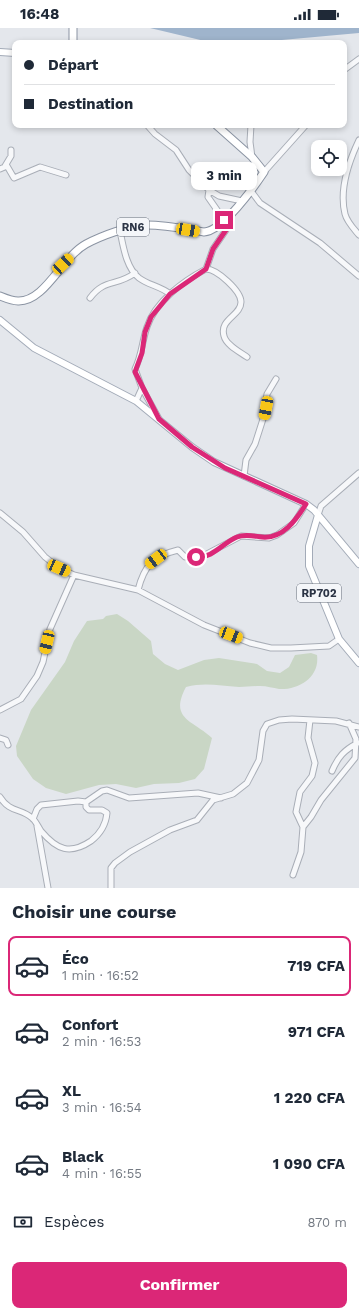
<!DOCTYPE html>
<html lang="fr">
<meta charset="utf-8">
<style>
body{margin:0;font-family:"Work Sans",sans-serif;background:#f2f2f3;color:#1f2937;height:100vh;display:flex;flex-direction:column;font-size:15px;white-space:nowrap}
*{box-sizing:border-box;margin:0}
p{font-size:13px;color:#747a83}
.icon{flex:none;width:22px;height:22px;fill:none;stroke:currentColor;stroke-width:2;stroke-linecap:round;stroke-linejoin:round}
.map{position:relative;height:860px;overflow:hidden}
.details{display:flex;flex-direction:column;background:#fff;flex:1}
.details>*{flex:none}
.guide{position:absolute;left:12px;top:12px;width:335px;height:88px;border-radius:8px;box-shadow:0 2px 6px #0003;display:grid;align-content:center;height:88px;padding:0 12px;background:#fff}
.controls{position:absolute;left:311px;top:112px;display:grid;gap:8px}
.controls a{display:grid;place-items:center;width:36px;height:36px;border-radius:8px;background:#fff;box-shadow:0 2px 6px #0003;font-size:20px}
.end{position:absolute;width:18px;height:18px;margin:-9px;border:5px solid #db2777;background:#fff;box-shadow:0 0 0 2px #fff}
.from{border-radius:50%}
.bubble{position:absolute;height:28px;border-radius:8px;background:#fff;box-shadow:0 2px 6px #0003;font-size:13px;font-weight:700;line-height:28px;text-align:center}
.car{position:absolute;width:12px;height:24px;margin:-12px -6px;border-radius:5px;box-shadow:0 0 3px 1px #0007;background:linear-gradient(#f5c518 24%,#345 0 40%,#f5c518 0 76%,#345 0 86%,#f5c518 0)}
.guide b{display:flex;align-items:center;gap:14px;height:38px;font-size:15px}
.guide b+b{border-top:1px solid #e0e1e3}
.guide i{width:10px;height:10px;background:#1f2937}
ul{padding:0;list-style:none}
li{display:flex;align-items:center;gap:12px;height:60px;margin:0 8px 6px;padding:0 4px;border:2px solid transparent;border-radius:8px}
li div{flex:1}
li b{display:block;font-size:15px}
li em{font-style:normal;font-weight:700}
li.current{border-color:#db2777}
li>.icon{width:36px;height:36px;stroke-width:1.5}
h2{padding:0 12px;font-size:18px;line-height:48px}
.pay{display:flex;align-items:center;gap:10px;height:44px;padding:0 12px;font-size:15px}
.pay p{margin-inline-start:auto}
.button{display:flex;gap:8px;margin-top:auto;padding:8px 12px}
.button a{flex:1;height:46px;border-radius:8px;background:#db2777;color:#fff;font-size:16px;font-weight:700;line-height:46px;text-align:center}
.status{display:flex;justify-content:space-between;align-items:center;height:28px;padding:0 20px;background:#fff;direction:ltr}
.status svg{height:11px;fill:currentColor}
.map>svg:first-child{display:block}
.green{fill:#c9d6c5}
.water{fill:#9fb4cc}
.lines{fill:none;stroke-linecap:round;stroke-linejoin:round}
.minor-casing{stroke:#a9aeb7;stroke-width:7}
.major-casing{stroke:#a3abb8;stroke-width:8}
.highway-casing{stroke:#8b94a3;stroke-width:9}
.minor{stroke:#f7f8fa;stroke-width:5}
.major{stroke:#fff;stroke-width:6}
.highway{stroke:#fff;stroke-width:7}
.route{stroke:#db2777;stroke-width:5}
.labels{text-anchor:middle;stroke-width:3;stroke-linejoin:round;paint-order:stroke}
.shield{fill:#f4f6f9;stroke:#676e7b;stroke-width:1}
.shield-label{font-size:11px;font-weight:bold;fill:#2b3445}
</style>
<div class="status"><b>16:48</b><svg viewBox="0 0 49 12"><path d="M0 12V9h3v3zM5 12V6h3v6zM10 12V3h3v9zM15 12V0h3v12zM26 1h20v11H26zM47 4h2v5h-2z"/></svg></div>
<div class="map">
<svg width="359" height="860" viewBox="0 0 359 860">
<rect width="100%" height="100%" fill="#e4e7ec"/>
<path class="green" d="M117,586l11,7 23,20 2,13 12,10 13,6 26,-10 15,-2 38,6 10,7 13,2 9,-6 6,-12 16,-2 6,2c3,22 -18,35 -38,34 -6,-1 -12,-3 -19,-3 -7,0 -14,1 -21,1 -19,-1 -34,-5 -53,0 -17,32 6,33 26,51l-8,31 -9,10 -16,4 -25,1 -18,4 -20,-4 -17,1 -33,9 -20,-6 -13,-9 -16,-23 -1,-10 15,-36 34,-48 9,-21 13,-20 16,-2 3,-3z"/>
<path class="water" d="M150,0h209v5l-111,10h-35z"/>
<g class="lines">
<defs>
<path id="minor" d="M344,42l15,-11
M147,97l8,9 21,16 13,20 20,20 10,6 23,5
M251,97l-1,17 2,15
M359,112c-10,21 -20,50 -14,74 2,8 9,15 14,21
M5,138l6,-10v-6
M0,141l7,-3 7,12 26,-11 26,8
M264,144l42,-47
M209,162l-1,7 16,23
M251,163l9,12 60,40 39,33
M120,203c3,14 6,37 19,47 9,7 21,8 31,16
M206,241l7,-20 13,-19 2,-13
M90,270c15,-20 26,-11 45,-25
M142,360l17,31
M136,373l6,-13 -7,-19c7,-14 7,-28 12,-42 8,-25 36,-46 59,-58 11,0 35,22 35,33 0,14 -22,17 -17,34 2,9 16,16 23,21
M244,448l2,-16 9,-16 8,-25 4,-25 9,-15
M0,485l23,19 22,25 14,11 15,7 64,15 66,35 46,18 21,5h20l38,-2 10,-7
M318,487l3,-9 38,-33
M138,562c6,-24 15,-34 40,-40l7,7 7,-2 9,2 40,-21 28,2 8,-3 17,-12 12,-19
M0,682l21,-11 16,-23 6,-14 7,-33 24,-54
M0,710l6,2 2,5
M332,743c6,-14 12,-21 26,-28
M0,769c10,16 21,11 32,21 4,3 6,9 9,13 16,19 29,24 50,10 9,-7 15,-17 16,-28l-5,-3h-13l-3,-3v-5
M33,791l4,-10 4,-4 37,-4 8,1 16,-11 5,-1 22,8 69,-5 23,5
M37,798l11,62
M303,799l-7,-15 4,-20 12,-16 3,-13 -7,-25 2,-18
M293,847l8,-23 2,-25 8,-10 10,-17 34,-42 1,-19 -7,-16
M111,860v-20l4,-5 15,-11 40,-22 27,-10 16,-20 20,-6 14,-11 12,-23 4,-29 4,-7 12,-4 13,-1 44,2 23,6"/>
<path id="major" d="M0,24l15,1
M0,292l34,28 102,53 56,46 22,15 92,42 8,6 45,54
M318,487l-9,31v20l30,73 20,24"/>
<path id="highway" d="M73,0v15
M0,268c5,2 12,5 18,5 27,1 44,-44 68,-57 15,-8 44,-19 61,-19 19,0 38,4 57,7 19,-1 50,-45 60,-60l-12,-15 -36,-32"/>
</defs>
<use href="#minor" class="minor-casing"/>
<use href="#major" class="major-casing"/>
<use href="#highway" class="highway-casing"/>
<use href="#minor" class="minor"/>
<use href="#major" class="major"/>
<use href="#highway" class="highway"/>
</g>
<g class="lines">
<path class="route" d="M196,529c16,2 28,-15 41,-20 8,-3 16,-1 25,0 21,2 34,-17 44,-33l-81,-36 -33,-21 -33,-28 -24,-47 7,-19 3,-21 6,-15 19,-23 36,-25 7,-20 13,-19 2,-13 -4,3"/>
</g>
<g class="labels">
<g class="shield">
<rect x="117" y="190" width="32" height="18" rx="3"/>
<rect x="297" y="556" width="44" height="18" rx="3"/>
</g>
<g class="shield-label">
<text x="133" y="203">RN6</text>
<text x="319" y="569">RP702</text>
</g>
</g>
</svg>
<div class="controls">
<a><svg class="icon" aria-label="locate" viewBox="0 0 24 24"><circle cx="12" cy="12" r="6"/><path d="M12 2v4M12 18v4M2 12h4M18 12h4"/></svg></a>
</div>
<i class="end from" style="left:196px;top:529px"></i>
<i class="end" style="left:224px;top:192px"></i>
<div class="bubble" style="left:191px;top:134px;width:66px">3 min</div>
<i class="car" style="left:188px;top:202px;rotate:100deg"></i>
<i class="car" style="left:63px;top:236px;rotate:47deg"></i>
<i class="car" style="left:266px;top:380px;rotate:191deg"></i>
<i class="car" style="left:156px;top:531px;rotate:233deg"></i>
<i class="car" style="left:59px;top:540px;rotate:114deg"></i>
<i class="car" style="left:231px;top:607px;rotate:111deg"></i>
<i class="car" style="left:47px;top:614px;rotate:193deg"></i>
<div class="guide">
<b><i class="from"></i>Départ</b>
<b><i></i>Destination</b>
</div>
</div>
<section class="details">
<h2>Choisir une course</h2>
<ul>
<li class="current"><svg class="icon" aria-label="car" viewBox="0 0 24 24"><path d="M5 17H2v-5l4-1 3-4h7l3 4 3 1v5h-3M9 17h6M6 11h13"/><circle cx="7" cy="17" r="2"/><circle cx="17" cy="17" r="2"/></svg><div><b>Éco</b><p>1 min · 16:52</p></div><em>719 CFA</em></li>
<li><svg class="icon" aria-label="car" viewBox="0 0 24 24"><path d="M5 17H2v-5l4-1 3-4h7l3 4 3 1v5h-3M9 17h6M6 11h13"/><circle cx="7" cy="17" r="2"/><circle cx="17" cy="17" r="2"/></svg><div><b>Confort</b><p>2 min · 16:53</p></div><em>971 CFA</em></li>
<li><svg class="icon" aria-label="car" viewBox="0 0 24 24"><path d="M5 17H2v-5l4-1 3-4h7l3 4 3 1v5h-3M9 17h6M6 11h13"/><circle cx="7" cy="17" r="2"/><circle cx="17" cy="17" r="2"/></svg><div><b>XL</b><p>3 min · 16:54</p></div><em>1 220 CFA</em></li>
<li><svg class="icon" aria-label="car" viewBox="0 0 24 24"><path d="M5 17H2v-5l4-1 3-4h7l3 4 3 1v5h-3M9 17h6M6 11h13"/><circle cx="7" cy="17" r="2"/><circle cx="17" cy="17" r="2"/></svg><div><b>Black</b><p>4 min · 16:55</p></div><em>1 090 CFA</em></li>
</ul>
<div class="pay"><svg class="icon" aria-label="cash" viewBox="0 0 24 24"><path d="M3 7h18v10H3z"/><circle cx="12" cy="12" r="2"/></svg>Espèces<p>870 m</p></div>
<div class="button"><a>Confirmer</a></div>
</section>
